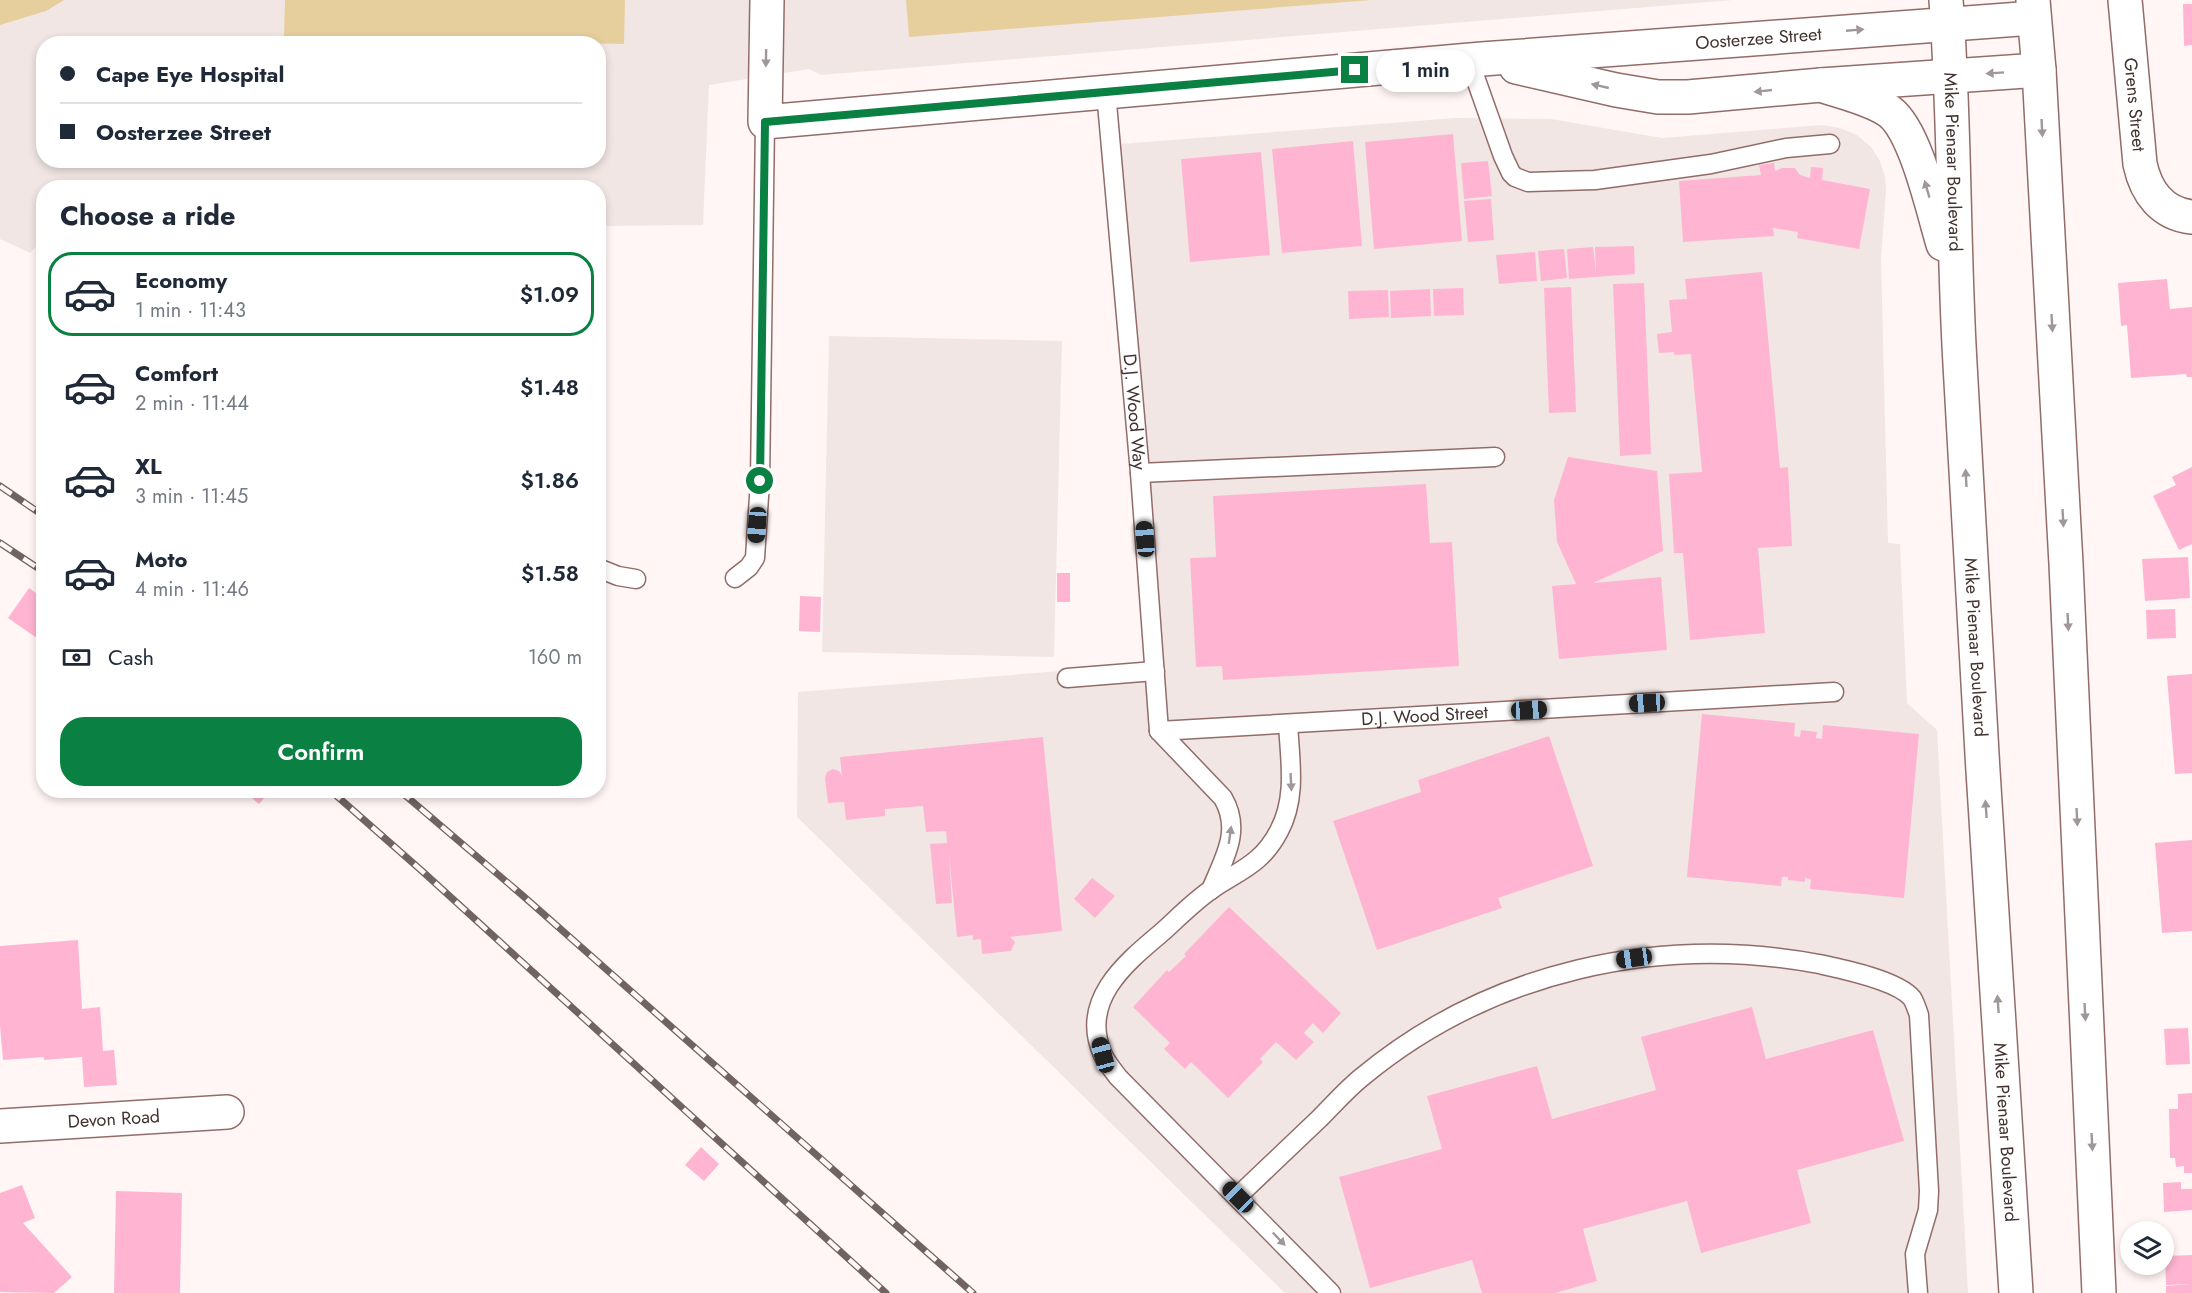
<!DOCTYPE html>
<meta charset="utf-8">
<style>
body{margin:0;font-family:Jost,sans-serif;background:#f6f6f7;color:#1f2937;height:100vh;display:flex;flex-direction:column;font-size:22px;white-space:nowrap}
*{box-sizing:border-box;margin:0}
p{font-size:20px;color:#747a83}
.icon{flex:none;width:33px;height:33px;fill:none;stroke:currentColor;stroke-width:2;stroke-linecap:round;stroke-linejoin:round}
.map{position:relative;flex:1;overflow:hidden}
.panel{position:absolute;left:36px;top:180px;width:570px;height:618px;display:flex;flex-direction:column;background:#fff;border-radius:24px;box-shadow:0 3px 9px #0003}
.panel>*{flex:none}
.hud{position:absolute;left:36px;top:36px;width:570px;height:132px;border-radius:24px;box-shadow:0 3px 9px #0003;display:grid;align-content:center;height:132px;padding:0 24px;background:#fff}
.tools{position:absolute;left:2120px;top:1221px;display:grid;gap:12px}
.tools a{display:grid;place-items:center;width:54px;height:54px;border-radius:50%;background:#fff;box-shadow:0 3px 9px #0003;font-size:30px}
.end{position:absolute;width:27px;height:27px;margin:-14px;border:8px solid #0b8043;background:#fff;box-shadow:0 0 0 3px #fff}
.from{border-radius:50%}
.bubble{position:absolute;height:42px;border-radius:21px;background:#fff;box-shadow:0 3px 9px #0003;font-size:20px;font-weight:600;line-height:42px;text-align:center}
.car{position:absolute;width:18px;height:36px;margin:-18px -9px;border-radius:8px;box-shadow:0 0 4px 2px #0007;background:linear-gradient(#222 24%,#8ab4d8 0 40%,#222 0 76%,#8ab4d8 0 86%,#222 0)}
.hud b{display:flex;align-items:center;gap:21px;height:57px;font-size:22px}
.hud b+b{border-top:2px solid #e0e1e3}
.hud i{width:15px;height:15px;background:#1f2937}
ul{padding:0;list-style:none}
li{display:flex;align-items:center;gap:18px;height:84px;margin:0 12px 9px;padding:0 12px;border:3px solid transparent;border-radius:24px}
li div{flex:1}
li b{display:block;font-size:22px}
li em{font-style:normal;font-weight:600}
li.active{border-color:#0b8043}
li>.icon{width:54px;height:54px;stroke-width:1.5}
h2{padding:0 24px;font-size:27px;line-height:72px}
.pay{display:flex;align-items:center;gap:15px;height:66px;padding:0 24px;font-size:22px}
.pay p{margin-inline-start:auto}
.primary-button{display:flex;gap:12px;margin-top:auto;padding:12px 24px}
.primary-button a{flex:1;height:69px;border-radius:24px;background:#0b8043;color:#fff;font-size:24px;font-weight:600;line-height:69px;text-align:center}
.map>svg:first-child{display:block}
.built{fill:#f1e6e4;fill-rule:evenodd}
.green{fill:#e6cf9d}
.building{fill:#ffb5d2}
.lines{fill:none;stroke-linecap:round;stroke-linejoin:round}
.service-casing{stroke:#916c69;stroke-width:21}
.minor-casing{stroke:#916c69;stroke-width:36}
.secondary-casing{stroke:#916c69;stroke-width:36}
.service{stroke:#fff;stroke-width:18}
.minor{stroke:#fff;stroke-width:33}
.secondary{stroke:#fff;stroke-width:33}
.rail-casing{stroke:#716361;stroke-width:7}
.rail{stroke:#fff6f5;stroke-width:4.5;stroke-dasharray:14;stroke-linecap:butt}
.oneway{fill:#a09898}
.route{stroke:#0b8043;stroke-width:8}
.labels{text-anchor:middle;stroke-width:5;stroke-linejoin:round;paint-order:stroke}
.street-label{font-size:18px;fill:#423230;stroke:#fff6f5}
</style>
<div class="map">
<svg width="2192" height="1293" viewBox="0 0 2192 1293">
<rect width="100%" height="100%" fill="#fff6f5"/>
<path class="built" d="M0,0h1733l-912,75 -12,-6 -100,16 -6,140 -104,1 -1,-38h-554l-1,51 -13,14 -30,-14zM44,44h554v116h-554z
M1455,118l96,1 111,19 160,-13 18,3 17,7 14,12 9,14 5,15 1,15 -5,67 7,285 12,1 7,159 30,27 31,563h-683l-488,-476 1,-125 350,-28 -41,-519z
M829,336l233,5 -8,316 -232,-5z"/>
<path class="green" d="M0,0h64l-18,11 -46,14z
M285,0h340l-1,44 -340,-8z
M906,0h465l-462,37z"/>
<path class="building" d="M2183,4h9v41l-8,1z
M1453,134l9,107 -88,8 -9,-107z
M1353,141l9,105 -80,7 -10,-104z
M1261,152l9,103 -80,7 -9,-103z
M1488,161l4,35 -28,3 -3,-36z
M1774,163l1,8 7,-3h13l5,7 10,3 1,-11 12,1 -1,12 48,9 -11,60 -62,-11 1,-6 -25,-4 1,8 -91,6 -4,-61 82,-6 -2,-10z
M1491,199l3,41 -26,2 -4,-41z
M1634,246l1,28 -66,5 -2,-30 26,-2 3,25 -1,-25z
M1564,249l3,29 -26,3 -3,-30z
M1535,252l2,29 -38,3 -3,-29z
M1762,272l18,196 8,-1 4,79 -34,2 7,85 -75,7 -7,-87h-9l-5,-79 33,-2 -11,-118 -17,1v-3l-15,1 -2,-19 15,-2 -3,-32 18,-1 -2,-20z
M2167,279l3,30 22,-2v70h-5l-1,-3 -55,4 -4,-53 -6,1 -3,-43z
M1644,283l7,171 -31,2 -7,-172z
M1571,287l5,125 -27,1 -5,-125z
M1463,288l1,27 -30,1 -1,-27z
M1430,289l1,27 -40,2 -1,-27z
M1388,290l1,27 -40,2 -1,-28z
M1568,457l89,14 6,80 -70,32 68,-6 6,73 -108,9 -7,-73 24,-2 -19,-42 -3,-42z
M2192,467v77l-13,6 -26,-54 23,-11 -4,-8z
M1426,484l4,59 22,-1 7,124 -236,14 -1,-14 -26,1 -6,-109 26,-1 -3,-61z
M2188,557l2,41 -45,3 -3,-42z
M1057,573h13v29h-13z
M29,588l15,11v44l-36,-25z
M800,596l21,1 -1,35 -21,-1z
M2175,609l1,29 -29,1 -1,-29z
M2192,674v99l-17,1 -8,-98z
M1702,714l93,9 -1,13 6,1 1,-7 16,2 -1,6 6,1 1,-14 96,9 -15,164 -94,-9 1,-10 -6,-1v4l-17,-2v-3h-6l-1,9 -94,-9z
M1549,736l44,130 -95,32 4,10 -125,42 -44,-129 88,-29 -3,-12z
M1043,737l19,194 -52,6 5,5 -4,9 -29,3 -1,-15 -8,1v-5l-16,2 -8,-82 3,48 -16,1 -6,-60 17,-1 -1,-12 -20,1 -3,-26 -38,3v7l-39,4 -2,-18 -16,1 -3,-25 2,-6 6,-3 6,2 3,5 -2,-19z
M243,790h28l-12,14z
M2192,840v91l-30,2 -7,-90z
M1092,878l23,18 -20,22 -21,-19z
M1229,907l112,106 -18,20 -10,-10 -9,10 10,9 -18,18 -20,-18 -16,17 3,3 -35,36 -37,-36 -6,7 -21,-20 6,-6 -37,-36 34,-37 2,2 17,-16 -2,-2z
M78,940l4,69 18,-2 3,44 11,-1 3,35 -33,2 -2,-30 -38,3v-3l-41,3 -3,-34v-80z
M1752,1007l14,52 107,-29 31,111 -107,29 14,53 -110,30 -14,-52 -104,28 14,52 -42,12h-73l-10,-33 -102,28 -31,-111 103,-28 -15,-53 110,-30 15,53 104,-29 -15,-53z
M2188,1028l2,36 -24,1 -2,-36z
M2192,1093v80h-8v-7l-8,1 -1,-9h-5l-1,-49h9v-15z
M701,1147l18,17 -15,17 -19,-16z
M2181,1182v7h11v21l-28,2 -1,-29z
M22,1185l13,33 -12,5 49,54 -18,16 -54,-1v-99z
M116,1191l66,2 -2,100h-66z
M2192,1255v38h-26v-7l23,-2 -23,1 -1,-29z"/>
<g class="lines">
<defs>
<g id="service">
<path d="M1469,60l34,96 8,17 4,4 13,5 67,-2 116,-16 75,-16 44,-4"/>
<path id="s1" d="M1106,92l34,381 19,258"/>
<path d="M1140,473l355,-16"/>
<path d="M598,568l20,8 18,3"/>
<path d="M735,578l14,-11 6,-9 5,-77 5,-359"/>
<path d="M1067,678l88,-7"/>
<path d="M1288,724c2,36 9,74 -9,107 -17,33 -39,39 -67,58 -19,13 -35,30 -52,45 -36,30 -81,68 -57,121 3,7 10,15 15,22l213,216"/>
<path id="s2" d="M1159,731l675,-39"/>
<path d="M1159,731l64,67c19,33 1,60 -12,92"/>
<path d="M1238,1196c27,-26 55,-52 82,-78 14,-14 27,-29 42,-41 128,-106 296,-143 457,-113 23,5 78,16 93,34 3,5 5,11 7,17l10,176 -1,19 -13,44 3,39"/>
</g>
<g id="minor">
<path id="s3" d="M767,0l-2,122 717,-63 552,-41"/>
<path id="s4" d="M2125,0l15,164c6,28 22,50 52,53"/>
<path d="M1516,67l100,23 42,7h30l133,-12 218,-15"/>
<path id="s5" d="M0,1126l227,-14"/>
</g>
<g id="secondary">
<path id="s6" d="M1946,0c9,121 7,243 14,364 16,310 36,619 56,929"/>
<path d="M2033,0l6,70 27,494 33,729"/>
<path d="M1821,85c20,7 52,14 69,27 26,20 43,99 53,132"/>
</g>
</defs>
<use href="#service" class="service-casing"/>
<use href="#minor" class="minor-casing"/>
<use href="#secondary" class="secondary-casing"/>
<use href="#service" class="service"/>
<use href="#minor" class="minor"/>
<use href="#secondary" class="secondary"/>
<defs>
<path id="rail" d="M0,486l44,30
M0,543l44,29
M330,790l92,81 464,422
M399,790l123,105 451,398"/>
</defs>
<use href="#rail" class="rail-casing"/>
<use href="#rail" class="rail"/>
</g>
<defs><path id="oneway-solid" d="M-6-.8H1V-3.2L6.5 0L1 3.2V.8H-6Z" transform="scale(1.5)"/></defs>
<g class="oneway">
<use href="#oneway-solid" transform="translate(1855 30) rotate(-5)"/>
<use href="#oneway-solid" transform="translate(766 58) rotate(91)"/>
<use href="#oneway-solid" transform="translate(1995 73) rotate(176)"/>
<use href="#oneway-solid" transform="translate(1600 86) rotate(-167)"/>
<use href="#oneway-solid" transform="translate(1763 91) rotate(174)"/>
<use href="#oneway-solid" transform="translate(2042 128) rotate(87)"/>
<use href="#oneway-solid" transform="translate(1927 189) rotate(-106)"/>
<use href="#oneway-solid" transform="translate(2052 323) rotate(87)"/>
<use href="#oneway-solid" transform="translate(1966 478) rotate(-93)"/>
<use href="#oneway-solid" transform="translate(2063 518) rotate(87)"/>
<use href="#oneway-solid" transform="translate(2068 622) rotate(87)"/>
<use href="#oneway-solid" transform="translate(1291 782) rotate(87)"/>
<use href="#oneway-solid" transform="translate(1986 809) rotate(-94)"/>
<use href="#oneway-solid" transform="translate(2077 817) rotate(87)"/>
<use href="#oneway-solid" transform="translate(1230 835) rotate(-82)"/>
<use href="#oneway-solid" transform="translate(1998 1004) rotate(-94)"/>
<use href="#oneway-solid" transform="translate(2085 1012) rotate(87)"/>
<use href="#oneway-solid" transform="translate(2092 1142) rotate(87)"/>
<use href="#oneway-solid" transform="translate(1279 1239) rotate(46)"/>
</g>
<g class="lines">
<path class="route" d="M760,481l5,-359 590,-52"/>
</g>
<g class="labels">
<g class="street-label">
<text dy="6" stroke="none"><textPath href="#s3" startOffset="1119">Oosterzee Street</textPath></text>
<text dy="6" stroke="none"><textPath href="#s4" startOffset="105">Grens Street</textPath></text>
<text dy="6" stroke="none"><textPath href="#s6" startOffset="162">Mike Pienaar Boulevard</textPath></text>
<text dy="6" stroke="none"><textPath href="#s1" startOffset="321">D.J. Wood Way</textPath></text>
<text dy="6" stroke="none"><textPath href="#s6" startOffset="648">Mike Pienaar Boulevard</textPath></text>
<text dy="6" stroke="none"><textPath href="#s2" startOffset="266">D.J. Wood Street</textPath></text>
<text dy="6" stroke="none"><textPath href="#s5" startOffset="114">Devon Road</textPath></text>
<text dy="6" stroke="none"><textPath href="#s6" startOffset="1134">Mike Pienaar Boulevard</textPath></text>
</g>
</g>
</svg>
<div class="tools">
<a><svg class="icon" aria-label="layers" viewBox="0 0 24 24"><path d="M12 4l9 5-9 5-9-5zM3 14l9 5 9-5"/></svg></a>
</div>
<i class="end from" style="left:760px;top:481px"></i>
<i class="end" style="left:1355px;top:70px"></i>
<div class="bubble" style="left:1376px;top:50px;width:99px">1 min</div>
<i class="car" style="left:757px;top:525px;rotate:184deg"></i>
<i class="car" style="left:1145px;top:539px;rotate:356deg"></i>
<i class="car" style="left:1647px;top:703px;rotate:267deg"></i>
<i class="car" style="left:1529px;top:710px;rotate:87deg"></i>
<i class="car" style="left:1634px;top:958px;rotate:262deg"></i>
<i class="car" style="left:1103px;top:1055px;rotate:345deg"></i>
<i class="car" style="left:1238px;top:1197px;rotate:315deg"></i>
<div class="hud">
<b><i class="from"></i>Cape Eye Hospital</b>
<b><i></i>Oosterzee Street</b>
</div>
<section class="panel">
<h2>Choose a ride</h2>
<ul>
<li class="active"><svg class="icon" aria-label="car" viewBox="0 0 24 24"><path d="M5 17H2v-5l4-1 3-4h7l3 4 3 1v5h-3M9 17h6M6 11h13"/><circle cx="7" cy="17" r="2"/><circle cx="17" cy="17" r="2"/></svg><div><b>Economy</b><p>1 min · 11:43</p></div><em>$1.09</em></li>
<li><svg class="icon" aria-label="car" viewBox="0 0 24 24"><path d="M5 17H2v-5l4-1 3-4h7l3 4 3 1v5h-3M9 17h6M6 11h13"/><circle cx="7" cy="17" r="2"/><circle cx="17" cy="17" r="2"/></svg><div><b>Comfort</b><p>2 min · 11:44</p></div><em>$1.48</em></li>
<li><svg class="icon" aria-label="car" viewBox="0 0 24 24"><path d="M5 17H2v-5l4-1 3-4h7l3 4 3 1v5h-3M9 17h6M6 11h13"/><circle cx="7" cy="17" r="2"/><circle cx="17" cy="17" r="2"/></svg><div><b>XL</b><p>3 min · 11:45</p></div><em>$1.86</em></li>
<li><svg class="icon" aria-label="car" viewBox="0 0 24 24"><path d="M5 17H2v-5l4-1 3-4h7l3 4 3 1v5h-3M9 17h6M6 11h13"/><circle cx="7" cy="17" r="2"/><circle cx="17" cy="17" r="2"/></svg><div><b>Moto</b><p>4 min · 11:46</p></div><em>$1.58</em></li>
</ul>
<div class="pay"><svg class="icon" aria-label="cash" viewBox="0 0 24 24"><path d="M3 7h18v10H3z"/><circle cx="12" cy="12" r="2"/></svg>Cash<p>160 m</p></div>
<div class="primary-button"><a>Confirm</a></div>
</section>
</div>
